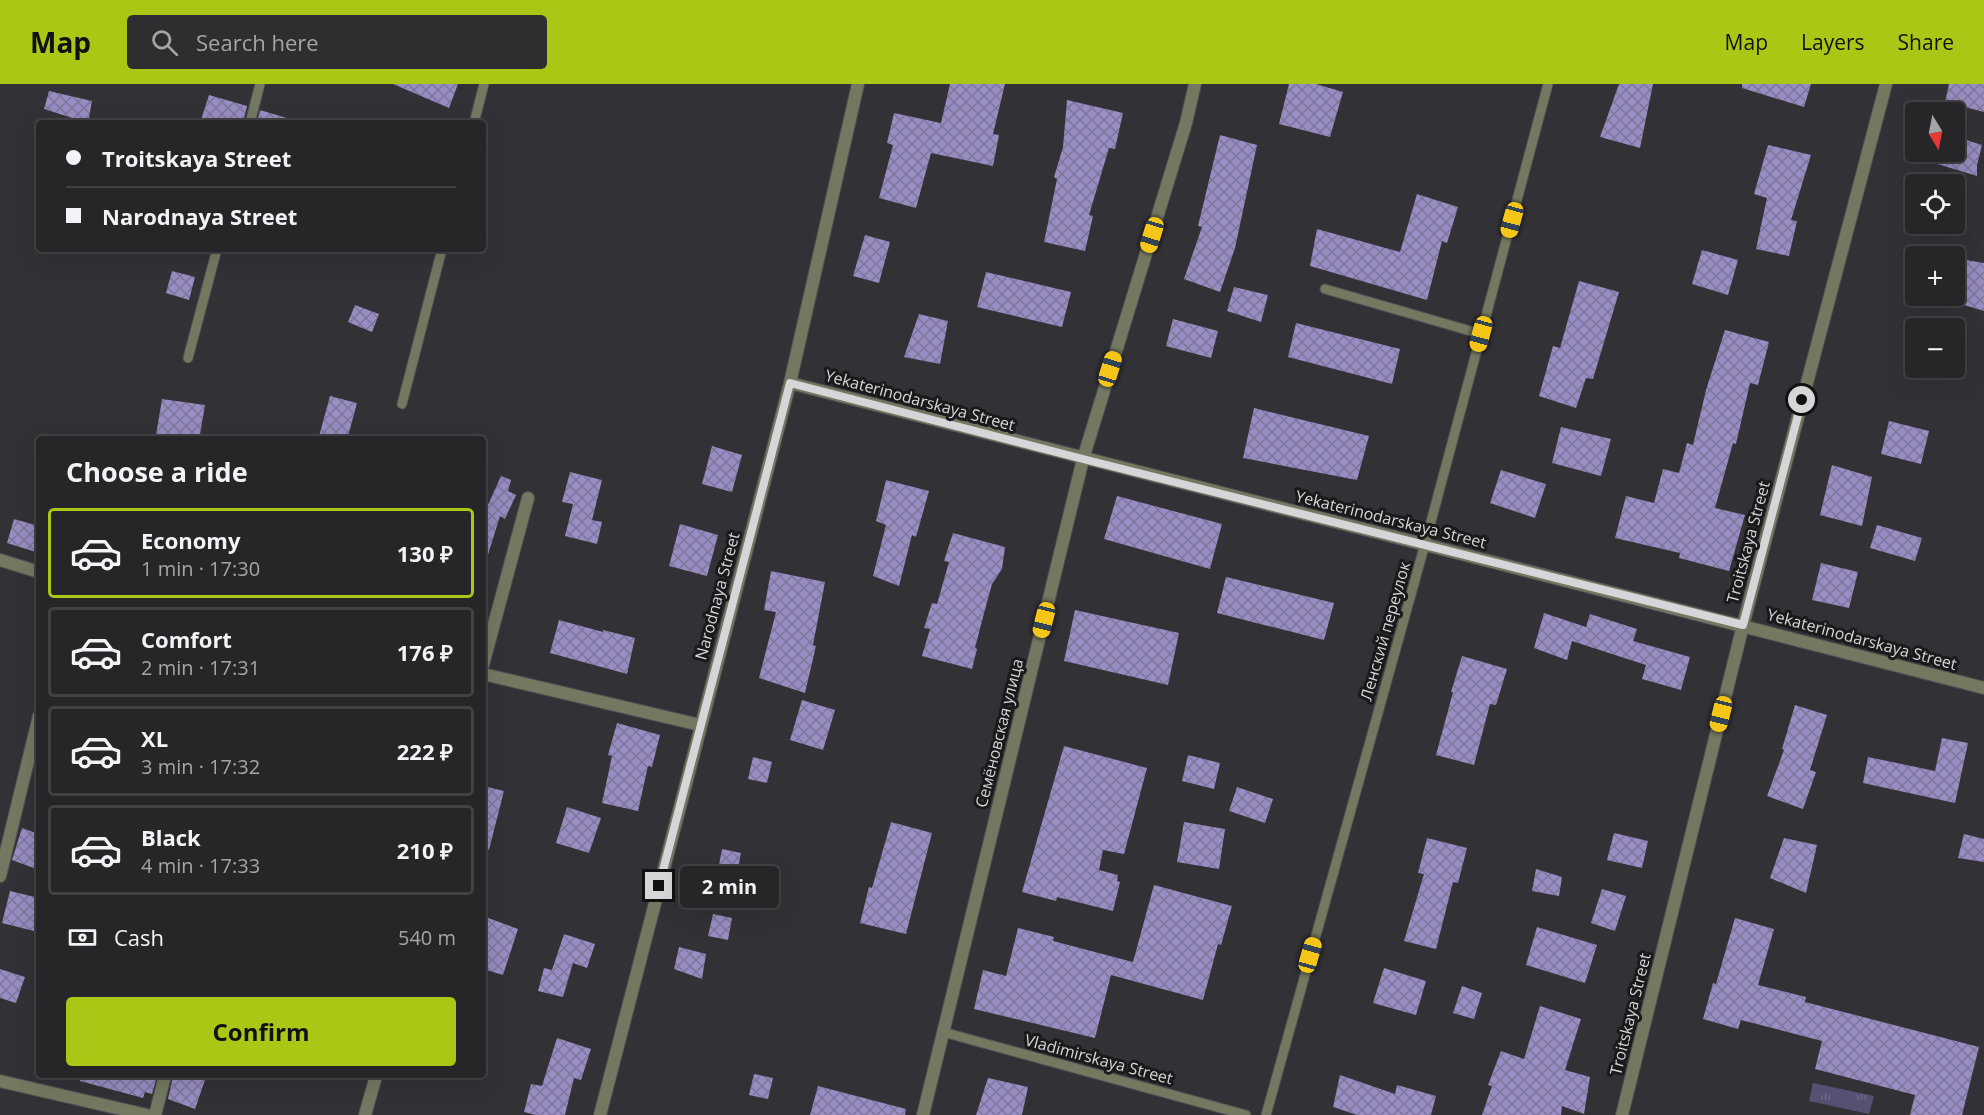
<!DOCTYPE html>
<meta charset="utf-8">
<style>
body{margin:0;font-family:"Open Sans",sans-serif;background:#2e2d30;color:#f1f3f6;height:100vh;display:flex;flex-direction:column;font-size:22px;white-space:nowrap}
*{box-sizing:border-box;margin:0}
p{font-size:20px;color:#a4a5a8}
.icon{flex:none;width:33px;height:33px;fill:none;stroke:currentColor;stroke-width:2;stroke-linecap:round;stroke-linejoin:round}
.map{position:relative;flex:1;overflow:hidden}
.details{position:absolute;left:36px;top:352px;width:450px;height:642px;display:flex;flex-direction:column;background:#262528;border-radius:6px;box-shadow:0 6px 24px #0002,0 0 0 2px #424245}
.details>*{flex:none}
.banner{position:absolute;left:36px;top:36px;width:450px;height:132px;border-radius:6px;box-shadow:0 6px 24px #0002,0 0 0 2px #424245;display:grid;align-content:center;height:132px;padding:0 30px;background:#262528}
.needle{width:39px;rotate:170deg}
.fabs{position:absolute;left:1905px;top:18px;display:grid;gap:12px}
.fabs a{display:grid;place-items:center;width:60px;height:60px;border-radius:6px;background:#262528;box-shadow:0 6px 24px #0002,0 0 0 2px #424245;font-size:30px}
.end{position:absolute;width:27px;height:27px;margin:-14px;border:8px solid #d6d5d8;background:#111;box-shadow:0 0 0 3px #111}
.from{border-radius:50%}
.bubble{position:absolute;height:42px;border-radius:6px;background:#262528;box-shadow:0 6px 24px #0002,0 0 0 2px #424245;font-size:20px;font-weight:700;line-height:42px;text-align:center}
.car{position:absolute;width:18px;height:36px;margin:-18px -9px;border-radius:8px;box-shadow:0 0 4px 2px #0007;background:linear-gradient(#f5c518 24%,#345 0 40%,#f5c518 0 76%,#345 0 86%,#f5c518 0)}
.banner b{display:flex;align-items:center;gap:21px;height:57px;font-size:22px}
.banner b+b{border-top:2px solid #424245}
.banner i{width:15px;height:15px;background:#f1f3f6}
ul{padding:0;list-style:none}
li{display:flex;align-items:center;gap:18px;height:90px;margin:0 12px 9px;padding:0 18px;border:3px solid #424245;border-radius:6px}
li div{flex:1}
li b{display:block;font-size:22px}
li em{font-style:normal;font-weight:700}
li.selected{border-color:#abc716}
li>.icon{width:54px;height:54px;stroke-width:1.5}
h2{padding:0 30px;font-size:27px;line-height:72px}
.pay{display:flex;align-items:center;gap:15px;height:66px;padding:0 30px;font-size:22px}
.pay p{margin-inline-start:auto}
.action{display:flex;gap:12px;margin-top:auto;padding:12px 30px}
.action a{flex:1;height:69px;border-radius:6px;background:#abc716;color:#111;font-size:24px;font-weight:700;line-height:69px;text-align:center}
header{display:flex;align-items:center;gap:36px;box-sizing:border-box;height:84px;padding:0 30px;background:#abc716;color:#111}
header strong{font-size:28px}
nav{display:flex;gap:33px;margin-inline-start:auto;font-size:21px}
.search{width:420px;height:54px;background:#2e2d30;display:flex;align-items:center;gap:15px;box-sizing:border-box;padding:0 21px;border-radius:6px;color:#a4a5a8;font-size:22px}
.map>svg:first-child{display:block}
.grass{fill:url(#grass-tufts)}
.building{fill:url(#building-cross-hatch)}
.lines{fill:none;stroke-linecap:round;stroke-linejoin:round}
.lane-casing{stroke:#504f53;stroke-width:11}
.street-casing{stroke:#504f53;stroke-width:14}
.lane{stroke:#737961;stroke-width:9}
.street{stroke:#737961;stroke-width:12}
.route{stroke:#d6d5d8;stroke-width:8}
.labels{text-anchor:middle;stroke-width:6;stroke-linejoin:round;paint-order:stroke}
.street-label{font-size:16px;fill:#d6d5d8;stroke:#1a1a1b}
</style>
<header>
<strong>Map</strong>
<div class="search"><svg class="icon" aria-label="search" viewBox="0 0 24 24"><circle cx="10" cy="10" r="6"/><path d="M15 15l6 6"/></svg>Search here</div>
<nav><a>Map</a><a>Layers</a><a>Share</a></nav>
</header>
<div class="map">
<svg width="1984" height="1031" viewBox="0 0 1984 1031">
<defs>
<pattern id="grass-tufts" width="24" height="20" patternUnits="userSpaceOnUse" patternTransform="scale(1.5)"><rect width="24" height="20" fill="#575072"/><path d="M3 7l-1-3M5 7V3M7 7l1-3M15 17l-1-3M17 17v-4M19 17l1-3" fill="none" stroke="#6e6885"/></pattern>
<pattern id="building-cross-hatch" width="8" height="8" patternUnits="userSpaceOnUse" patternTransform="scale(1.5)"><rect width="8" height="8" fill="#988cc2"/><path d="M0 0l8 8M0 8l8-8" fill="none" stroke="#7e759b"/></pattern>
</defs>
<rect width="100%" height="100%" fill="#323136"/>
<path class="grass" d="M1813,999l61,13 -5,18 -60,-13z"/>
<path class="building" d="M393,0h65l-9,24z
M950,0h55l-12,50 6,1 -6,31 -62,-13 -15,55 -37,-10 14,-53 -6,-2 7,-30 47,10z
M1289,0h27l27,8 -13,45 -51,-13z
M1619,0h34l-13,64 -40,-11z
M1742,0h69l-7,23 -62,-19z
M1949,0h35v28l-39,-10z
M49,7l43,10 -4,22 -44,-14z
M209,11l38,11 -4,17h-43z
M1067,16l56,13 -8,36 -6,-1 -20,67 4,1 -8,35 -41,-9 13,-63 -3,-2 9,-30z
M260,26l30,9 -1,4h-32z
M1220,51l37,10 -22,103 -15,44 -36,-13 18,-52 -4,-1z
M1954,52l28,9 -5,20v11l-66,-20v-4h43z
M1768,61l43,10 -20,65 6,1 -8,35 -33,-7 11,-51 -13,-4z
M1417,110l41,13 -11,36 -5,-2 -15,59 -117,-34 7,-37 83,23z
M865,151l25,7 -11,41 -26,-7z
M1702,166l36,10 -10,35 -36,-11z
M1954,174l30,5v48l-30,-9z
M172,187l23,6 -6,23 -23,-7z
M986,188l85,20 -9,35 -85,-20z
M1579,197l40,11 -26,87 -7,-1 -10,30 -37,-12 14,-50 7,2z
M1234,203l34,8 -7,27 -34,-11z
M355,221l24,9 -7,18 -24,-10z
M919,230l29,7 -8,43 -36,-7z
M1173,235l45,12 -7,27 -45,-12z
M1296,239l104,26 -8,35 -104,-27z
M1725,246l44,12 -11,43 -8,-2 -14,61 -3,-1 -18,65 30,7 -16,56 -50,-13 1,-5 -65,-15 11,-42 28,7 9,-34 16,4 8,-30 6,2 13,-55z
M330,312l27,7 -10,37h-29z
M162,315l43,6 -6,35h-22l-21,-5z
M1254,324l115,28 -12,44 -114,-22z
M1889,337l40,10 -8,33 -40,-10z
M1561,343l50,12 -10,37 -49,-13z
M712,362l30,9 -10,37 -30,-8z
M1832,381l40,12 -10,49 -42,-11z
M1501,386l45,14 -11,34 -45,-15z
M570,388l32,8 -10,40 10,2 -5,22 -32,-8 8,-32 -11,-2z
M501,392l10,4 -3,11 8,4 -11,24 -5,-3 -13,42 -4,-1v-41z
M886,396l43,11 -13,46 -4,-2 -13,51 -26,-10 13,-51 -10,-4z
M1117,412l105,28 -12,45 -106,-30z
M14,435l25,7v27l-32,-10z
M680,440l38,11 -11,41 -38,-10z
M1877,441l45,13 -7,23 -45,-13z
M953,449l52,14 -3,22 -10,15 -9,33 -8,31 2,1 -5,20 -50,-13 8,-27 -6,-1 8,-25 5,1 12,-42 -5,-1z
M1821,479l37,9 -9,36 -37,-8z
M771,487l54,11 -12,63 3,1 -11,47 -46,-15 17,-66 -12,-2z
M1226,493l108,26 -10,37 -107,-27z
M1075,526l104,23 -11,52 -104,-24z
M1544,529l42,14 4,-13 47,15 -4,12 57,16 -9,33 -39,-11 4,-14 -74,-24 -5,19 -33,-12z
M559,536l44,12v-2l32,8 -8,36 -77,-21z
M1462,572l45,13 -11,36 -6,-1 -16,61 -38,-10 17,-63h-2z
M802,616l33,10 -12,40 -33,-10z
M1795,621l32,10 -17,55 6,2 -13,37 -36,-13 17,-46 -2,-1z
M617,639l43,12 -8,32 -4,-1 -10,45 -36,-8 10,-47 -4,-1z
M1942,654l26,5 -13,60 -92,-20 5,-26 67,14z
M1064,662l83,22 -23,86 -21,-4 -4,20 19,5 -1,6 3,1 -7,29 -56,-14 -1,4 -34,-9z
M1188,671l32,8 -6,26 -32,-8z
M753,673l19,5 -5,21 -19,-4z
M483,702l21,5 -15,59 -6,-1z
M1237,703l36,12 -8,24 -36,-12z
M567,723l34,11 -12,35 -33,-10z
M891,738l41,11 -26,101 -46,-11 9,-36 3,1z
M1184,738l41,7 -6,40 -42,-7z
M22,744l17,6v36l-27,-10z
M1614,749l34,8 -6,27 -35,-8z
M1964,750l20,5v23l-26,-4z
M1427,754l40,10 -9,35 -5,-1 -17,67 -32,-8 20,-67 -6,-1z
M1784,754l33,7 -11,48 -36,-15z
M722,765l19,4 -4,21 -19,-4z
M1536,785l26,8 -3,19 -27,-5z
M1154,801l78,21 -11,39 -3,-1 -15,56 -92,-25 -16,63 -121,-29 9,-39 23,6 12,-48 36,9 -1,4 80,21z
M1602,805l24,7 -11,35 -24,-8z
M10,807l29,7v11l-5,22 -32,-8z
M713,830l19,4 -4,22 -20,-4z
M483,832l35,13 -15,46 -20,-6z
M1735,834l39,11 -16,56 48,12 -1,5 174,45 -17,68h-52l5,-20 -100,-26 7,-28 -81,-21 -3,9 -35,-10 10,-36 3,1z
M1537,843l60,18 -12,38 -59,-18z
M564,850l31,10 -8,24 -14,-5 -10,34 -25,-6 6,-23 8,2z
M679,863l27,7 -4,25 -28,-10z
M1384,884l42,13 -10,34 -43,-12z
M0,885l25,8 -9,26 -16,-5z
M1462,902l20,7 -8,26 -21,-6z
M1540,922l41,13 -16,51 25,7 -6,37 -22,-8 -1,9h-79l10,-29 -4,-1 13,-34 23,8z
M557,954l34,11 -10,31 -7,-2 -9,37h-29l-12,-3 7,-28 11,2z
M754,990l19,4 -5,21 -19,-4z
M1340,991l55,19 2,-9 39,11 -5,19h-74l-24,-8z
M80,992h77l-5,18 -7,-2 -2,6 -63,-17z
M173,992h20l12,4 -10,29 -27,-10z
M988,994l40,9 -6,28h-46z
M818,1002l88,23 -1,6h-95z"/>
<g class="lines">
<defs>
<path id="lane" d="M250,39l10,-39
M474,39l10,-39
M1325,205l156,45
M188,274l29,-109
M402,320l40,-155
M943,948l303,83
M1266,1031l159,-571 123,-460"/>
<path id="street" d="M790,299c397,103 797,201 1194,305
M0,476l39,12
M483,581l45,-167
M483,590l217,51
M0,792l39,-160
M0,997l147,34
M155,1031l10,-39
M365,1031l11,-39
M600,1031l190,-732 68,-299
M923,1031l160,-656 103,-336 9,-39
M1622,1031l121,-490 143,-541"/>
</defs>
<use href="#lane" class="lane-casing"/>
<use href="#street" class="street-casing"/>
<use href="#lane" class="lane"/>
<use href="#street" class="street"/>
</g>
<g class="lines">
<path class="route" d="M659,802l131,-503 293,76 660,166 59,-225"/>
</g>
<g class="labels">
<g class="street-label">
<text transform="translate(920 316) rotate(15)" y="6">Yekaterinodarskaya Street</text>
<text transform="translate(1391 435) rotate(14)" y="6">Yekaterinodarskaya Street</text>
<text transform="translate(1748 458) rotate(-75)" y="6">Troitskaya Street</text>
<text transform="translate(717 512) rotate(-75)" y="6">Narodnaya Street</text>
<text transform="translate(1385 547) rotate(-74)" y="6">Ленский переулок</text>
<text transform="translate(1862 555) rotate(15)" y="6">Yekaterinodarskaya Street</text>
<text transform="translate(999 649) rotate(-76)" y="6">Семёновская улица</text>
<text transform="translate(1630 930) rotate(-76)" y="6">Troitskaya Street</text>
<text transform="translate(1099 975) rotate(15)" y="6">Vladimirskaya Street</text>
</g>
</g>
</svg>
<div class="fabs">
<a><svg class="needle" viewBox="-14 -14 28 28"><path d="M0-13l5 13h-10z" fill="#e53935"/><path d="M0 13l5-13h-10z" fill="#a4a5a8"/></svg></a>
<a><svg class="icon" aria-label="locate" viewBox="0 0 24 24"><circle cx="12" cy="12" r="6"/><path d="M12 2v4M12 18v4M2 12h4M18 12h4"/></svg></a>
<a>+</a>
<a>−</a>
</div>
<i class="end from" style="left:1802px;top:316px"></i>
<i class="end" style="left:659px;top:802px"></i>
<div class="bubble" style="left:680px;top:782px;width:99px">2 min</div>
<i class="car" style="left:1512px;top:136px;rotate:195deg"></i>
<i class="car" style="left:1152px;top:151px;rotate:197deg"></i>
<i class="car" style="left:1481px;top:250px;rotate:195deg"></i>
<i class="car" style="left:1110px;top:285px;rotate:17deg"></i>
<i class="car" style="left:1044px;top:536px;rotate:194deg"></i>
<i class="car" style="left:1721px;top:630px;rotate:194deg"></i>
<i class="car" style="left:1310px;top:871px;rotate:16deg"></i>
<div class="banner">
<b><i class="from"></i>Troitskaya Street</b>
<b><i></i>Narodnaya Street</b>
</div>
<section class="details">
<h2>Choose a ride</h2>
<ul>
<li class="selected"><svg class="icon" aria-label="car" viewBox="0 0 24 24"><path d="M5 17H2v-5l4-1 3-4h7l3 4 3 1v5h-3M9 17h6M6 11h13"/><circle cx="7" cy="17" r="2"/><circle cx="17" cy="17" r="2"/></svg><div><b>Economy</b><p>1 min · 17:30</p></div><em>130 ₽</em></li>
<li><svg class="icon" aria-label="car" viewBox="0 0 24 24"><path d="M5 17H2v-5l4-1 3-4h7l3 4 3 1v5h-3M9 17h6M6 11h13"/><circle cx="7" cy="17" r="2"/><circle cx="17" cy="17" r="2"/></svg><div><b>Comfort</b><p>2 min · 17:31</p></div><em>176 ₽</em></li>
<li><svg class="icon" aria-label="car" viewBox="0 0 24 24"><path d="M5 17H2v-5l4-1 3-4h7l3 4 3 1v5h-3M9 17h6M6 11h13"/><circle cx="7" cy="17" r="2"/><circle cx="17" cy="17" r="2"/></svg><div><b>XL</b><p>3 min · 17:32</p></div><em>222 ₽</em></li>
<li><svg class="icon" aria-label="car" viewBox="0 0 24 24"><path d="M5 17H2v-5l4-1 3-4h7l3 4 3 1v5h-3M9 17h6M6 11h13"/><circle cx="7" cy="17" r="2"/><circle cx="17" cy="17" r="2"/></svg><div><b>Black</b><p>4 min · 17:33</p></div><em>210 ₽</em></li>
</ul>
<div class="pay"><svg class="icon" aria-label="cash" viewBox="0 0 24 24"><path d="M3 7h18v10H3z"/><circle cx="12" cy="12" r="2"/></svg>Cash<p>540 m</p></div>
<div class="action"><a>Confirm</a></div>
</section>
</div>
